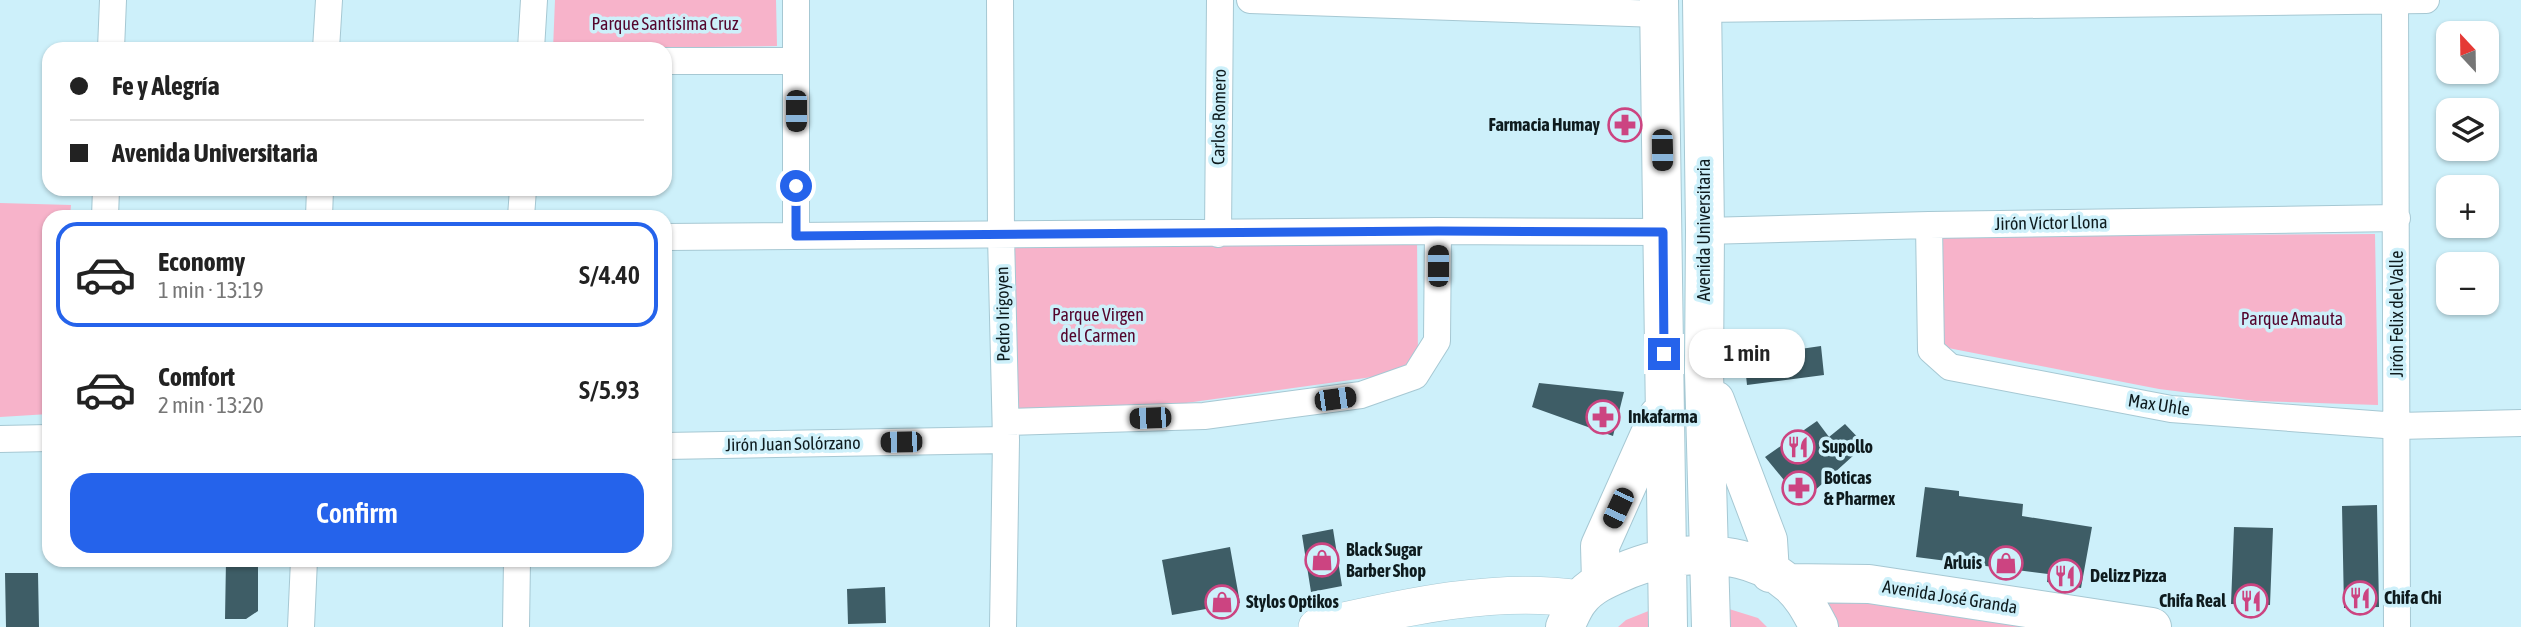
<!DOCTYPE html>
<meta charset="utf-8">
<style>
body{margin:0;font-family:"Asap Condensed",sans-serif;background:#f6f6f6;color:#222;height:100vh;display:flex;flex-direction:column;font-size:26px;white-space:nowrap}
*{box-sizing:border-box;margin:0}
p{font-size:23px;color:#767676}
.icon{flex:none;width:38px;height:38px;fill:none;stroke:currentColor;stroke-width:2;stroke-linecap:round;stroke-linejoin:round}
.map{position:relative;flex:1;overflow:hidden}
.panel{position:absolute;left:42px;top:210px;width:630px;height:357px;display:flex;flex-direction:column;background:#fff;border-radius:21px;box-shadow:0 2px 5px #0004}
.panel>*{flex:none}
.top-card{position:absolute;left:42px;top:42px;width:630px;height:154px;border-radius:21px;box-shadow:0 2px 5px #0004;display:grid;align-content:center;height:154px;padding:0 28px;background:#fff}
.needle{width:46px;rotate:338deg}
.buttons{position:absolute;left:2436px;top:21px;display:grid;gap:14px}
.buttons a{display:grid;place-items:center;width:63px;height:63px;border-radius:14px;background:#fff;box-shadow:0 2px 5px #0004;font-size:35px}
.end{position:absolute;width:32px;height:32px;margin:-16px;border:9px solid #2563eb;background:#fff;box-shadow:0 0 0 4px #fff}
.from{border-radius:50%}
.bubble{position:absolute;height:49px;border-radius:21px;background:#fff;box-shadow:0 2px 5px #0004;font-size:23px;font-weight:600;line-height:49px;text-align:center}
.car{position:absolute;width:21px;height:42px;margin:-21px -10px;border-radius:9px;box-shadow:0 0 5px 2px #0007;background:linear-gradient(#222 24%,#8ab4d8 0 40%,#222 0 76%,#8ab4d8 0 86%,#222 0)}
.top-card b{display:flex;align-items:center;gap:24px;height:66px;font-size:26px}
.top-card b+b{border-top:2px solid #e0e0e0}
.top-card i{width:18px;height:18px;background:#222}
ul{padding:12px 0 0;list-style:none}
li{display:flex;align-items:center;gap:21px;height:105px;margin:0 14px 10px;padding:0 14px;border:4px solid transparent;border-radius:21px}
li div{flex:1}
li b{display:block;font-size:26px}
li em{font-style:normal;font-weight:600}
li.active{border-color:#2563eb}
li>.icon{width:63px;height:63px;stroke-width:1.5}
.primary-button{display:flex;gap:14px;margin-top:auto;padding:14px 28px}
.primary-button a{flex:1;height:80px;border-radius:21px;background:#2563eb;color:#fff;font-size:28px;font-weight:600;line-height:80px;text-align:center}
.map>svg:first-child{display:block}
.green{fill:#f7b3ca}
.building{fill:#3e5d66}
.lines{fill:none;stroke-linecap:round;stroke-linejoin:round}
.street-casing{stroke:#a6c8d3;stroke-width:28}
.secondary-casing{stroke:#a6c8d3;stroke-width:38}
.primary-casing{stroke:#a6c8d3;stroke-width:40}
.street{stroke:#fff;stroke-width:26}
.secondary{stroke:#fff;stroke-width:37}
.primary{stroke:#fff;stroke-width:38}
.route{stroke:#2563eb;stroke-width:9}
.labels{text-anchor:middle;stroke-width:7;stroke-linejoin:round;paint-order:stroke}
.park-label{font-size:18px;fill:#54052d;stroke:#cdf0fa}
.street-label{font-size:18px;fill:#0e1b1e;stroke:#cdf0fa}
.poi-label{font-size:18px;font-weight:bold;fill:#0e1b1e;stroke:#cdf0fa;text-anchor:start}
</style>
<div class="map">
<svg width="2521" height="627" viewBox="0 0 2521 627">
<rect width="100%" height="100%" fill="#cdf0fa"/>
<path class="green" d="M555,0h221l1,46 -224,3z
M0,203l71,2 -1,12h-21v197l-49,3z
M2375,234l3,171 -123,-4 -96,-12 -216,-42 -1,-110z
M1417,236l1,124 -17,13 -215,30 -170,9 -1,-168z
M1820,593l247,34h-235z
M1656,608v19h-38l8,-7z
M1729,609l29,9 9,9h-38z"/>
<path class="building" d="M1821,346l3,29 -77,10 -3,-28z
M1539,383l85,9 -11,44 -81,-29z
M1817,421l12,16 16,-13 20,21 -63,57 -37,-45z
M1925,487l34,4v5l64,8 -1,12 70,11 -11,61 -34,-6 1,-8 -132,-17z
M2377,505l2,102 -35,1 -2,-102z
M2234,527l39,1 -3,77 -39,-1z
M1333,529l9,57 -31,6 -9,-57z
M1230,547l10,56 -68,12 -10,-55z
M226,560h32v51l-12,8h-21z
M5,573h33l1,54h-33z
M885,587l1,36 -38,1 -1,-35z"/>
<g class="lines">
<defs>
<path id="street" d="M796,0v236
M1000,0l1,236 5,204 -3,187
M1250,0l409,14
M2395,1l2,626
M1702,9l724,-9
M111,49l2,-49
M326,49l3,-49
M531,49l3,-49
M665,61h131
M105,217l1,-28
M319,217l1,-28
M521,217l2,-28
M1929,225l2,125 19,17 221,42 227,17 123,-3
M1705,231l224,-6 468,-7
M1218,234l2,-234
M665,237l773,-6 225,1
M1006,422l198,-6 157,-21 54,-19 22,-35 1,-110
M0,439l49,-1
M665,446l341,-6
M301,627l3,-67
M516,627l1,-67"/>
<path id="secondary" d="M1317,627c84,-19 178,-41 263,-28"/>
<path id="primary" d="M1659,0l9,627
M1702,0l3,231 -1,141 7,255
M1715,400l53,140 2,33
M1601,581l-1,-35 58,-130
M1788,583l81,1 283,43
M1565,627c4,-9 9,-21 15,-28 10,-13 26,-20 40,-26 52,-23 122,-28 168,10 14,11 23,29 31,44"/>
</defs>
<use href="#street" class="street-casing"/>
<use href="#secondary" class="secondary-casing"/>
<use href="#primary" class="primary-casing"/>
<use href="#street" class="street"/>
<use href="#secondary" class="secondary"/>
<use href="#primary" class="primary"/>
</g>
<g class="lines">
<path class="route" d="M796,186v50l642,-5 225,1 1,122"/>
</g>
<defs>
<symbol id="pharmacy-ring" viewBox="-11 -11 22 22"><circle r="9.5" fill="#cdf0fa" stroke="#cc4481" stroke-width="1.5"/><path d="M-2-6h4v4h4v4h-4v4h-4v-4h-4v-4h4Z" fill="#cc4481"/></symbol>
<symbol id="restaurant-ring" viewBox="-11 -11 22 22"><circle r="9.5" fill="#cdf0fa" stroke="#cc4481" stroke-width="1.5"/><path d="M-5-6h1v4h1v-4h1v4h1v-4h1v5L-1.5 .5V6h-2V.5L-5-1ZM5-6V6H3V1.5H1.5Q1.5-4 5-6Z" fill="#cc4481"/></symbol>
<symbol id="shop-ring" viewBox="-11 -11 22 22"><circle r="9.5" fill="#cdf0fa" stroke="#cc4481" stroke-width="1.5"/><path d="M-5-2.5h2.3a2.7 3.5 0 0 1 5.4 0H5L5.5 6h-11ZM-1.5-2.5h3a1.5 2.3 0 0 0-3 0Z" fill="#cc4481"/></symbol>
</defs>
<g fill-rule="evenodd">
<use href="#pharmacy-ring" x="1606" y="106" width="38" height="38"/>
<use href="#pharmacy-ring" x="1584" y="398" width="38" height="38"/>
<use href="#restaurant-ring" x="1779" y="428" width="38" height="38"/>
<use href="#pharmacy-ring" x="1780" y="469" width="38" height="38"/>
<use href="#shop-ring" x="1303" y="541" width="38" height="38"/>
<use href="#shop-ring" x="1987" y="544" width="38" height="38"/>
<use href="#restaurant-ring" x="2046" y="557" width="38" height="38"/>
<use href="#restaurant-ring" x="2341" y="579" width="38" height="38"/>
<use href="#restaurant-ring" x="2232" y="582" width="38" height="38"/>
<use href="#shop-ring" x="1203" y="583" width="38" height="38"/>
</g>
<g class="labels">
<g class="park-label">
<text x="665" y="30">Parque Santísima Cruz</text>
<text x="1098" y="321">Parque Virgen<tspan x="1098" dy="21">del Carmen</tspan></text>
<text x="2292" y="325">Parque Amauta</text>
</g>
<g class="street-label">
<text transform="translate(1219 117) rotate(-89)" y="6">Carlos Romero</text>
<text transform="translate(2051 223) rotate(-1)" y="6">Jirón Víctor Llona</text>
<text transform="translate(1704 230) rotate(-90)" y="6">Avenida Universitaria</text>
<text transform="translate(1003 314) rotate(-91)" y="6">Pedro Irigoyen</text>
<text transform="translate(2397 314) rotate(-90)" y="6">Jirón Felix del Valle</text>
<text transform="translate(2159 405) rotate(9)" y="6">Max Uhle</text>
<text transform="translate(793 444) rotate(-1)" y="6">Jirón Juan Solórzano</text>
<text transform="translate(1950 597) rotate(9)" y="6">Avenida José Granda</text>
</g>
<g class="poi-label">
<text x="1600" y="131" text-anchor="end">Farmacia Humay</text>
<text x="1628" y="423">Inkafarma</text>
<text x="1822" y="453">Supollo</text>
<text x="1824" y="484">Boticas<tspan x="1824" dy="21">&amp; Pharmex</tspan></text>
<text x="1346" y="556">Black Sugar<tspan x="1346" dy="21">Barber Shop</tspan></text>
<text x="1982" y="569" text-anchor="end">Arluis</text>
<text x="2090" y="582">Delizz Pizza</text>
<text x="2384" y="604">Chifa Chi</text>
<text x="2226" y="607" text-anchor="end">Chifa Real</text>
<text x="1246" y="608">Stylos Optikos</text>
</g>
</g>
</svg>
<div class="buttons">
<a><svg class="needle" viewBox="-14 -14 28 28"><path d="M0-13l5 13h-10z" fill="#e53935"/><path d="M0 13l5-13h-10z" fill="#767676"/></svg></a>
<a><svg class="icon" aria-label="layers" viewBox="0 0 24 24"><path d="M12 4l9 5-9 5-9-5zM3 14l9 5 9-5"/></svg></a>
<a>+</a>
<a>−</a>
</div>
<i class="end from" style="left:796px;top:186px"></i>
<i class="end" style="left:1664px;top:354px"></i>
<div class="bubble" style="left:1689px;top:329px;width:116px">1 min</div>
<i class="car" style="left:796px;top:111px;rotate:180deg"></i>
<i class="car" style="left:1662px;top:150px;rotate:179deg"></i>
<i class="car" style="left:1438px;top:266px;rotate:0deg"></i>
<i class="car" style="left:1335px;top:399px;rotate:82deg"></i>
<i class="car" style="left:1150px;top:418px;rotate:268deg"></i>
<i class="car" style="left:901px;top:442px;rotate:269deg"></i>
<i class="car" style="left:1618px;top:508px;rotate:205deg"></i>
<div class="top-card">
<b><i class="from"></i>Fe y Alegría</b>
<b><i></i>Avenida Universitaria</b>
</div>
<section class="panel">
<ul>
<li class="active"><svg class="icon" aria-label="car" viewBox="0 0 24 24"><path d="M5 17H2v-5l4-1 3-4h7l3 4 3 1v5h-3M9 17h6M6 11h13"/><circle cx="7" cy="17" r="2"/><circle cx="17" cy="17" r="2"/></svg><div><b>Economy</b><p>1 min · 13:19</p></div><em>S/4.40</em></li>
<li><svg class="icon" aria-label="car" viewBox="0 0 24 24"><path d="M5 17H2v-5l4-1 3-4h7l3 4 3 1v5h-3M9 17h6M6 11h13"/><circle cx="7" cy="17" r="2"/><circle cx="17" cy="17" r="2"/></svg><div><b>Comfort</b><p>2 min · 13:20</p></div><em>S/5.93</em></li>
</ul>
<div class="primary-button"><a>Confirm</a></div>
</section>
</div>
